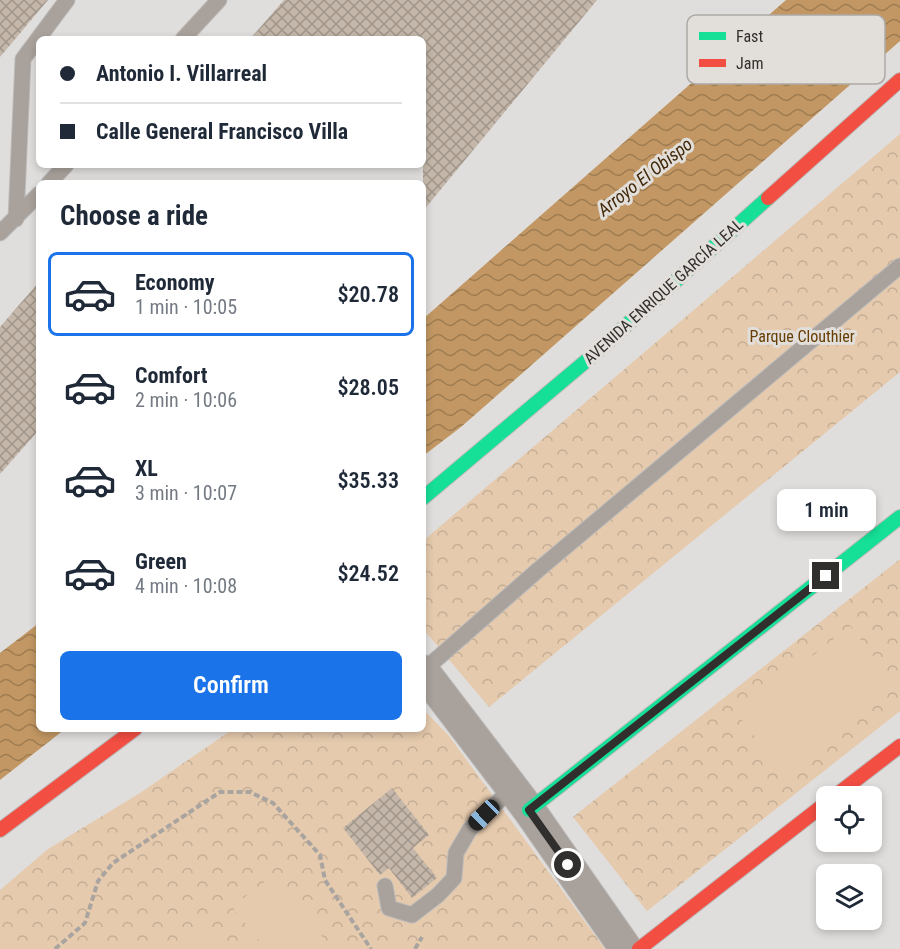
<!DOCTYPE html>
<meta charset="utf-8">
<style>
body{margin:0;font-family:"Roboto Condensed",sans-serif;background:#f2f2f3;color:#1f2937;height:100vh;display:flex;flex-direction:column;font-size:22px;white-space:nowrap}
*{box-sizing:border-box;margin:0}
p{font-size:20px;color:#747a83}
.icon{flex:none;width:33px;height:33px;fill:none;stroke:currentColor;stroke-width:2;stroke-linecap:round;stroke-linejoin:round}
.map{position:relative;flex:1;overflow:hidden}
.sheet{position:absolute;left:36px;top:180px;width:390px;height:552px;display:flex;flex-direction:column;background:#fff;border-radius:9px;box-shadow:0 3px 9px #0003}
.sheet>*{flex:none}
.hud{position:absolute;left:36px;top:36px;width:390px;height:132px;border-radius:9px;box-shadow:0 3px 9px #0003;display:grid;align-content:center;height:132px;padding:0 24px;background:#fff}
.fabs{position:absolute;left:816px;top:786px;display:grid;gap:12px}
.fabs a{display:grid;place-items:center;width:66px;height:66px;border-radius:9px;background:#fff;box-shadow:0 3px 9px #0003;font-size:30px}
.end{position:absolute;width:27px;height:27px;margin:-14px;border:8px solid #312f2d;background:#fff;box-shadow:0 0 0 3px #fff}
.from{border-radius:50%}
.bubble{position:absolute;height:42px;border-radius:9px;background:#fff;box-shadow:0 3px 9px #0003;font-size:20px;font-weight:600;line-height:42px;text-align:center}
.car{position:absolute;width:18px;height:36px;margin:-18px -9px;border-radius:8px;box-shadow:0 0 4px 2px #0007;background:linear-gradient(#222 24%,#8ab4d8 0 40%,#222 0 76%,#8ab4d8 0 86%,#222 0)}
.hud b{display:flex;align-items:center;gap:21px;height:57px;font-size:22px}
.hud b+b{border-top:2px solid #e0e1e3}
.hud i{width:15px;height:15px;background:#1f2937}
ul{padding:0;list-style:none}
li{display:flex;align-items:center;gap:18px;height:84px;margin:0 12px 9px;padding:0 12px;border:3px solid transparent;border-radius:9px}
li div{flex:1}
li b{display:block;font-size:22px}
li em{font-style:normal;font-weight:600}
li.on{border-color:#1a73e8}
li>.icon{width:54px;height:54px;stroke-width:1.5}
h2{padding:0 24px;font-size:27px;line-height:72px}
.action{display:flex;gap:12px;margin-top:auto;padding:12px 24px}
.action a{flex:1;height:69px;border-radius:9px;background:#1a73e8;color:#fff;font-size:24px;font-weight:600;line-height:69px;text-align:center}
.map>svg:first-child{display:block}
.park{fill:url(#park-crowns)}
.pitch{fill:#e5caad}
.water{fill:url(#water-waves)}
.building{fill:url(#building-cross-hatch)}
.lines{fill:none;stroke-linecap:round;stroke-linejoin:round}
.lane-casing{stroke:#bcbbba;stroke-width:17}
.street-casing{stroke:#bcbbba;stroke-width:34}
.fast-casing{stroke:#bcbbba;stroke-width:16}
.jam-casing{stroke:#bcbbba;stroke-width:16}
.path{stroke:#a9a4a0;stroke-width:4;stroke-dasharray:6 3;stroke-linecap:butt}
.lane{stroke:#a9a29c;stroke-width:15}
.street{stroke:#a9a29c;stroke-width:32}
.fast{stroke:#16e098;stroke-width:14}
.jam{stroke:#f24e42;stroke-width:14}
.route{stroke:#312f2d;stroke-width:8}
.labels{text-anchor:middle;stroke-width:6;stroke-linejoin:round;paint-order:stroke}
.street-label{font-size:16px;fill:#312f2d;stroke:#e2deda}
.park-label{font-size:16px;fill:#663d02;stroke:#e2deda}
.water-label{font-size:18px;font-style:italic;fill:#412808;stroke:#e2deda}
.key{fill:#e2deda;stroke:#adaaa6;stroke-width:1.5}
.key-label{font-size:16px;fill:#312f2d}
</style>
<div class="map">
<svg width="900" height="949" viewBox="0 0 900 949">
<defs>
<pattern id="park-crowns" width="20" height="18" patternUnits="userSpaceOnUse" patternTransform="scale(1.5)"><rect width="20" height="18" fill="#e5caad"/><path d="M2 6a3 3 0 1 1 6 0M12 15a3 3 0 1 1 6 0" fill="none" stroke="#c5ae95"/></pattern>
<pattern id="water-waves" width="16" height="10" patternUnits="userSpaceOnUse" patternTransform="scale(1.5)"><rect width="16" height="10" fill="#c29763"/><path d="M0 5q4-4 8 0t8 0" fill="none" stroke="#9e7c52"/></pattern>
<pattern id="building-cross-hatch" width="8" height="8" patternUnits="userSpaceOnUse" patternTransform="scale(1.5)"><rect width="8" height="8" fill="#c4b7a9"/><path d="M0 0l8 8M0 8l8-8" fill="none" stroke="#a0958a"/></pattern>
</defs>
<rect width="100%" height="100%" fill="#e0dedc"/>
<path class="park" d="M900,134v238l-411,335 -66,-78v-88z
M900,559v152l-253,200 -74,-94z
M423,709l26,27 156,213h-605v-59l48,-41 92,-56 93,-64h190z"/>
<path class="pitch" d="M850,626l45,58 -112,89 -45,-58z
M273,875l59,74h-66l-34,-42z
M208,926l19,23h-49z"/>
<path class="water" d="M786,0h114v41l-439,386 -38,29v-137z
M39,623v106h26l-65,51v-127z"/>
<path class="building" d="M0,0h48l-48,57z
M284,0h313l-174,211v-172h-173z
M39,282v148l-39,44v-147z
M392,788l37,47 -16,13 24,30 -25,20 -23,-30 -9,7 -37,-47z"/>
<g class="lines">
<defs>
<path id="lane" d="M183,39l36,-39
M49,183l17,-18
M16,219l7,-160 44,-59
M0,233l39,-39
M423,671l115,-101 362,-304
M385,886l4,22 23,7 26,-20 16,-17 2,-25 14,-24 42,-41"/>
<path id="street" d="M423,671l106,139 97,139"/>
<path id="fast" d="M423,498l169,-142 176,-158
M529,810l371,-293"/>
<path id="jam" d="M768,198l132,-118
M835,796l65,-50
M0,830l135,-101
M639,949l187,-146"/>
</defs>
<use href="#lane" class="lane-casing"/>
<use href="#street" class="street-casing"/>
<use href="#fast" class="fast-casing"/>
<use href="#jam" class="jam-casing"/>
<path class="path" d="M55,949l30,-26 13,-42 15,-18 107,-71h30l23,11 47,52 5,25 46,69
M415,949l7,-12"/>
<use href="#lane" class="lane"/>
<use href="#street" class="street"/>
<use href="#fast" class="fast"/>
<use href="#jam" class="jam"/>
</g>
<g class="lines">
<path class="route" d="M568,865l-39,-55 297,-234"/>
</g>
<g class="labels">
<g class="street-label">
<text transform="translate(663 291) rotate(-42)" y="6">AVENIDA ENRIQUE GARCÍA LEAL</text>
</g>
<g class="park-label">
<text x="802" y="342">Parque Clouthier</text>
</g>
<g class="water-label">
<text transform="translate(645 177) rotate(-38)" y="6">Arroyo El Obispo</text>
</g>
</g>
<rect x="687" y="15" width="198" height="69" rx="9" class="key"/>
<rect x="699" y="32" width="27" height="8" fill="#16e098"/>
<rect x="699" y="59" width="27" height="8" fill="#f24e42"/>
<g class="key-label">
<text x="736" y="42">Fast</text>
<text x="736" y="69">Jam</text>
</g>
</svg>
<div class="fabs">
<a><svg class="icon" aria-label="locate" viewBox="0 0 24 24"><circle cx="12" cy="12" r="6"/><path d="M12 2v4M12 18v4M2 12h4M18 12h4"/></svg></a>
<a><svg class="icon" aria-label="layers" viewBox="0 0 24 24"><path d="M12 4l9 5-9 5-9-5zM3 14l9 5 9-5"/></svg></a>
</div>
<i class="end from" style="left:568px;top:865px"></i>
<i class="end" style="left:826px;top:576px"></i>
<div class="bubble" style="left:777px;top:489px;width:99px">1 min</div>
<i class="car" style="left:484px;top:815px;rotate:226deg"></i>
<div class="hud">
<b><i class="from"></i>Antonio I. Villarreal</b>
<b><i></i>Calle General Francisco Villa</b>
</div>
<section class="sheet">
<h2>Choose a ride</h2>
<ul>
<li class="on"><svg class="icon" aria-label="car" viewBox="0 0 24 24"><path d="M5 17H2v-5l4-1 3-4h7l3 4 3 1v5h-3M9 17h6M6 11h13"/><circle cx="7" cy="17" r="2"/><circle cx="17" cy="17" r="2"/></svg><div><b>Economy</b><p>1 min · 10:05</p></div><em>$20.78</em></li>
<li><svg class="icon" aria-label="car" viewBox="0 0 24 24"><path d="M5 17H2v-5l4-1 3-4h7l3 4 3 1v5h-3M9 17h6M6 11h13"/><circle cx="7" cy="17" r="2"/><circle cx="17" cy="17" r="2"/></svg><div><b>Comfort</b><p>2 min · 10:06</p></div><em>$28.05</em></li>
<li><svg class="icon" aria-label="car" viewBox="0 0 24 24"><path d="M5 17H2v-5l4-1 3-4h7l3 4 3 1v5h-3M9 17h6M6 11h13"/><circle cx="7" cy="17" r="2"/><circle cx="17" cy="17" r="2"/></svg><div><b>XL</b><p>3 min · 10:07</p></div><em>$35.33</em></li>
<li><svg class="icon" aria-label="car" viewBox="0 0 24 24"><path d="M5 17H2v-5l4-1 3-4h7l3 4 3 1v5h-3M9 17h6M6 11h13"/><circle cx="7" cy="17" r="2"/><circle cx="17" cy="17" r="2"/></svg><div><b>Green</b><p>4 min · 10:08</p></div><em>$24.52</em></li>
</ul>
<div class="action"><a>Confirm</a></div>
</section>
</div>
